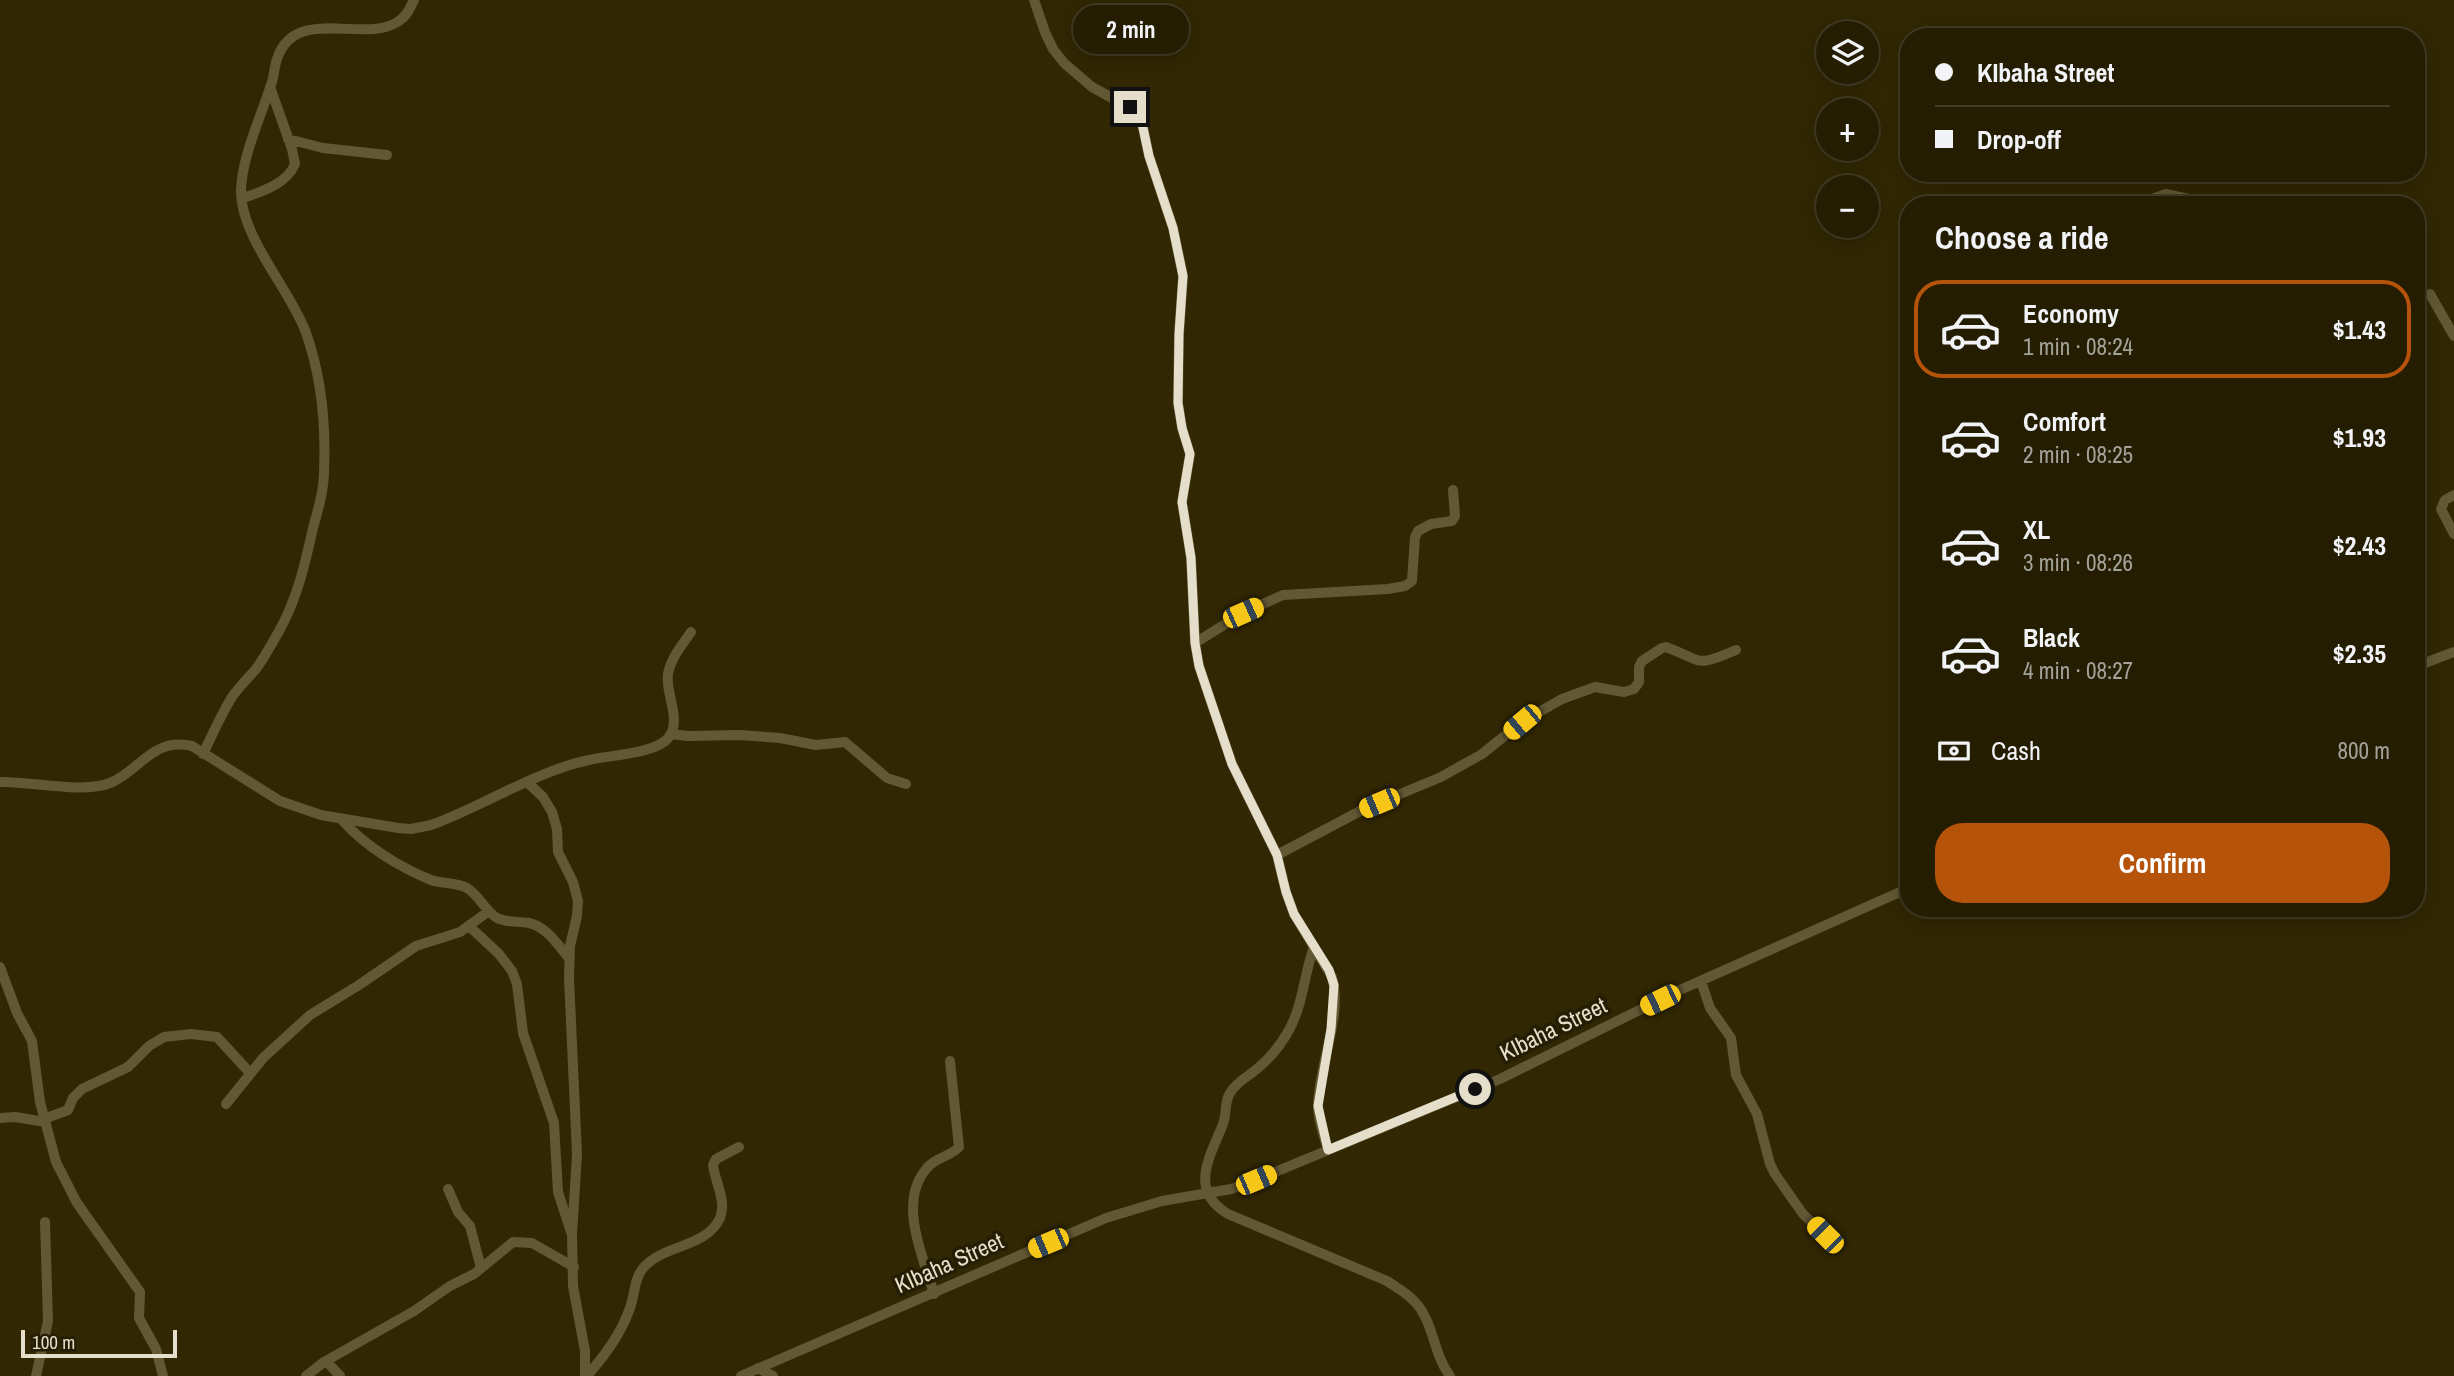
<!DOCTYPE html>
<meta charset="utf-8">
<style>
body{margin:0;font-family:"Archivo Narrow",sans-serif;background:#312a11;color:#f1f3f6;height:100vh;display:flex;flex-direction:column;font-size:26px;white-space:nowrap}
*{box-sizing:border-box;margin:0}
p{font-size:23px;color:#a3a299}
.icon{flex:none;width:38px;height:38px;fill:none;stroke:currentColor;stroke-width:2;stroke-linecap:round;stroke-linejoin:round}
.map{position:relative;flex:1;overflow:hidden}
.side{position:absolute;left:1900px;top:196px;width:525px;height:721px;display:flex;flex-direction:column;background:#251d02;border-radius:28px;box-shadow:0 4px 18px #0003,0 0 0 2px #423b24}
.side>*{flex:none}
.hud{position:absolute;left:1900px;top:28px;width:525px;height:154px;border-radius:28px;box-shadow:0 4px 18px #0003,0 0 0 2px #423b24;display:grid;align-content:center;height:154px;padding:0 35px;background:#251d02}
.buttons{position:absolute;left:1816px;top:21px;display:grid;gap:14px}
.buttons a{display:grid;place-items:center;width:63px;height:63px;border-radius:50%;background:#251d02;box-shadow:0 4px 18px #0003,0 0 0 2px #423b24;font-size:35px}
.scale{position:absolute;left:21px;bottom:18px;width:156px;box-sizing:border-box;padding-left:7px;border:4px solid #e4deca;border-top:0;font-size:19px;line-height:24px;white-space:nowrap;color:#e4deca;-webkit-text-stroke:5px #261e04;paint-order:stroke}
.end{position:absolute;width:32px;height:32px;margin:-16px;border:9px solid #e4deca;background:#111;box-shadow:0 0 0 4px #111}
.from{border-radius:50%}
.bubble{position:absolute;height:49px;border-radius:24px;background:#251d02;box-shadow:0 4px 18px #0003,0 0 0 2px #423b24;font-size:23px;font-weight:700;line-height:49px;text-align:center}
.car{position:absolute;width:21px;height:42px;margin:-21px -10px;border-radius:9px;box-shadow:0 0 5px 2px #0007;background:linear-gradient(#f5c518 24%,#345 0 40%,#f5c518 0 76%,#345 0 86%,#f5c518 0)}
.hud b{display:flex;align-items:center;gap:24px;height:66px;font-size:26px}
.hud b+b{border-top:2px solid #423b24}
.hud i{width:18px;height:18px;background:#f1f3f6}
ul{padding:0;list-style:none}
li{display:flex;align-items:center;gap:21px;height:98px;margin:0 14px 10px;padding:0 21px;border:4px solid transparent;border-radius:28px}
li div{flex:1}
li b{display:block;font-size:26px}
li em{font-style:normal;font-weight:700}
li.current{border-color:#b45309}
li>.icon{width:63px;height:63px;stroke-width:1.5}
h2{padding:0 35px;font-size:32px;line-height:84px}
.pay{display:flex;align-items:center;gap:18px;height:77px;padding:0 35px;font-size:26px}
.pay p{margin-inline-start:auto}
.primary-button{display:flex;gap:14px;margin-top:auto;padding:14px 35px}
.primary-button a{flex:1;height:80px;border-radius:28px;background:#b45309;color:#fff;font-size:28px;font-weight:700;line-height:80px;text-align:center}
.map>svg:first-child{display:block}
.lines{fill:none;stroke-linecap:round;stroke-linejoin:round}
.minor{stroke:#625834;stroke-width:10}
.route{stroke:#e4deca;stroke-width:9}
.labels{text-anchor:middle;stroke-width:7;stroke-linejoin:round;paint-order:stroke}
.street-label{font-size:23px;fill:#e4deca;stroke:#261e04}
</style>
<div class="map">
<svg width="2454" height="1376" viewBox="0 0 2454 1376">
<rect width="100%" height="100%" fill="#312703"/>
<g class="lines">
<path class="minor" d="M1034,0l11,32 8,17 11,14 28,24 42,23 8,13 7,33 24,72 10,48 -4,58 -1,69 4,25 8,26 -8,48 9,56 4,85 4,23 33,98 45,91 9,37 8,22 38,63c11,40 -14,89 -14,130 0,14 6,29 10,43
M288,139l35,9 64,7
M243,198c18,-6 44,-14 52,-34l-3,-15 -22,-62
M2135,205l31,-11 36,8
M2430,294l24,42
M2454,495l-9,5 -4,9 13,25
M1195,643l48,-30 40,-18 105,-6 17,-3 7,-5 3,-44 3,-6 13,-7 21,-3 3,-5 -2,-26
M2417,666l37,-14
M671,734l17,2 52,-1 40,3 36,7 29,-3 42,36 19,6
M203,754c9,-19 18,-39 29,-57 7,-10 16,-19 24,-28 8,-11 15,-24 22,-36 19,-33 27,-69 35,-105 5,-18 11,-38 11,-57 2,-46 -3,-97 -19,-141 -16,-41 -64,-94 -64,-138 0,-33 20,-76 30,-107 3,-8 3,-17 6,-26 18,-55 88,-14 122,-38 8,-5 11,-13 15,-21
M0,782c30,-1 83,12 110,1 30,-12 42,-46 82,-37l88,55 41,14 77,13 13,1 20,-4c52,-19 105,-54 158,-65 20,-5 68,-6 80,-23 13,-18 -4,-43 -1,-63 3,-16 14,-29 23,-42
M528,783l15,14 9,15 5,17 1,23 15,30 5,19 -1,15 -7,30 -1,32 8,176 -5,80 1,52 12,65v25
M342,820c23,26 57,47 89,60 11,4 25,2 36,8 12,7 18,23 30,30 10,5 21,3 32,5 18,4 28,21 39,34
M1277,855l87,-46 77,-32 41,-23 40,-32 40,-23 33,-12 29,5 10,-3 5,-7v-15l3,-6 20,-13 4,-1c38,14 28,21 70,3
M469,926l30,28 13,17 5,13 6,49 31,90 4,69 13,40
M1314,947c-10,27 -11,58 -25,83 -7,13 -19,28 -31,38 -9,8 -22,14 -28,25 -6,9 -3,21 -7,31 -13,33 -35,66 5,90l159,67c9,6 20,12 27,20 20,20 19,53 36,75
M0,967l17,46 15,28 8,61 16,60 21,41 63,89 -1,26 17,31 7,27
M1701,981l9,27 21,30 5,37 21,39 13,50 5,10 28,40 22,21
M226,1104l37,-46 47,-43 49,-30 57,-39 44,-14 29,-21
M0,1118l15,-1 30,5
M44,1119l24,-9 5,-12 9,-9 46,-22 21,-21 15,-9 27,-3 26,3 33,36
M448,1189l10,23 12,14 11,42
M934,1294c-11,-38 -37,-92 -7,-126 9,-11 23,-11 32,-21l-9,-86
M326,1361l14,15
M758,1368l15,8
M36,1376l12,-55 -3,-99
M306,1376l18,-14 90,-51 36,-25 24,-12 39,-32 19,1 42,24
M587,1376c18,-21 34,-42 43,-68 5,-14 4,-30 14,-41 21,-23 62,-19 76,-49 7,-17 -5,-36 -7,-53l3,-6 23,-12
M741,1376l365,-158 56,-17 69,-12 25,-9 244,-101 180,-89 229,-102"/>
</g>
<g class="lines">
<path class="route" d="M1130,107l7,6 5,10 7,33 24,72 10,48 -4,58 -1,69 4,25 8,26 -8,48 9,56 4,85 4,23 33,98 45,91 9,37 8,22 35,56 5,15 -3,44 -13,77 10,44 147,-61"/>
</g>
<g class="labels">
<g class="street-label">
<text transform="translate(1553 1029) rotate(-26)" y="8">KIbaha Street</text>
<text transform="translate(949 1263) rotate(-24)" y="8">KIbaha Street</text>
</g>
</g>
</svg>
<div class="buttons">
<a><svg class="icon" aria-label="layers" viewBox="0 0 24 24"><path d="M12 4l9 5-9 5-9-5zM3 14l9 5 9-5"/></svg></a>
<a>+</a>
<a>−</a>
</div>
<div class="scale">100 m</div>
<i class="end from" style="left:1475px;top:1089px"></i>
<i class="end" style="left:1130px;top:107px"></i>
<div class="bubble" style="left:1073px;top:5px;width:116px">2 min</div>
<i class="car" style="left:1243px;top:613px;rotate:66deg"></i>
<i class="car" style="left:1522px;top:722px;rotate:230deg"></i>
<i class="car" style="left:1379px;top:803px;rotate:247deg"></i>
<i class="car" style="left:1660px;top:1000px;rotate:244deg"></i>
<i class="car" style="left:1256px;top:1180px;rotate:67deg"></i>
<i class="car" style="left:1825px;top:1235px;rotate:315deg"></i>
<i class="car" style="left:1048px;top:1243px;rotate:247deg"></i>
<div class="hud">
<b><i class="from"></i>KIbaha Street</b>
<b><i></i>Drop-off</b>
</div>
<section class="side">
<h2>Choose a ride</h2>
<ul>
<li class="current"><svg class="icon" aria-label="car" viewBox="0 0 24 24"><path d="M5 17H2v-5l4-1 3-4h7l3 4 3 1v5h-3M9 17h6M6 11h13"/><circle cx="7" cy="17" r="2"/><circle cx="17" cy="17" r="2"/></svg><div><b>Economy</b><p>1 min · 08:24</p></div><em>$1.43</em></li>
<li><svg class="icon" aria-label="car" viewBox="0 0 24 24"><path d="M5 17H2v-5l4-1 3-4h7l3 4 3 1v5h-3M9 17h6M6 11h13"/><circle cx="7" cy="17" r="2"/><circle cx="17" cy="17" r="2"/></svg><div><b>Comfort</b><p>2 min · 08:25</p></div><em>$1.93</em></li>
<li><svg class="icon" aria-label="car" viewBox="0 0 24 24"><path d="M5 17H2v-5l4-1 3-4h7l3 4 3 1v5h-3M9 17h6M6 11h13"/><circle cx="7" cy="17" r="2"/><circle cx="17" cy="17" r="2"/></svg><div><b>XL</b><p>3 min · 08:26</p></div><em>$2.43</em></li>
<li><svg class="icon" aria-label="car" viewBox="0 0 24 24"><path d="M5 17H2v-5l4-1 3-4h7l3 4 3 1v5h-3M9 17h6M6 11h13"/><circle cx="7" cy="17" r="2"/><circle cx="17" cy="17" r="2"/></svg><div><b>Black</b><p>4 min · 08:27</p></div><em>$2.35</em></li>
</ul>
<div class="pay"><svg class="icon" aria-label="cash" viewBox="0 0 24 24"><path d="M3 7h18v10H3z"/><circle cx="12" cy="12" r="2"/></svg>Cash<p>800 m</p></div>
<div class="primary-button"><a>Confirm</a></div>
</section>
</div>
